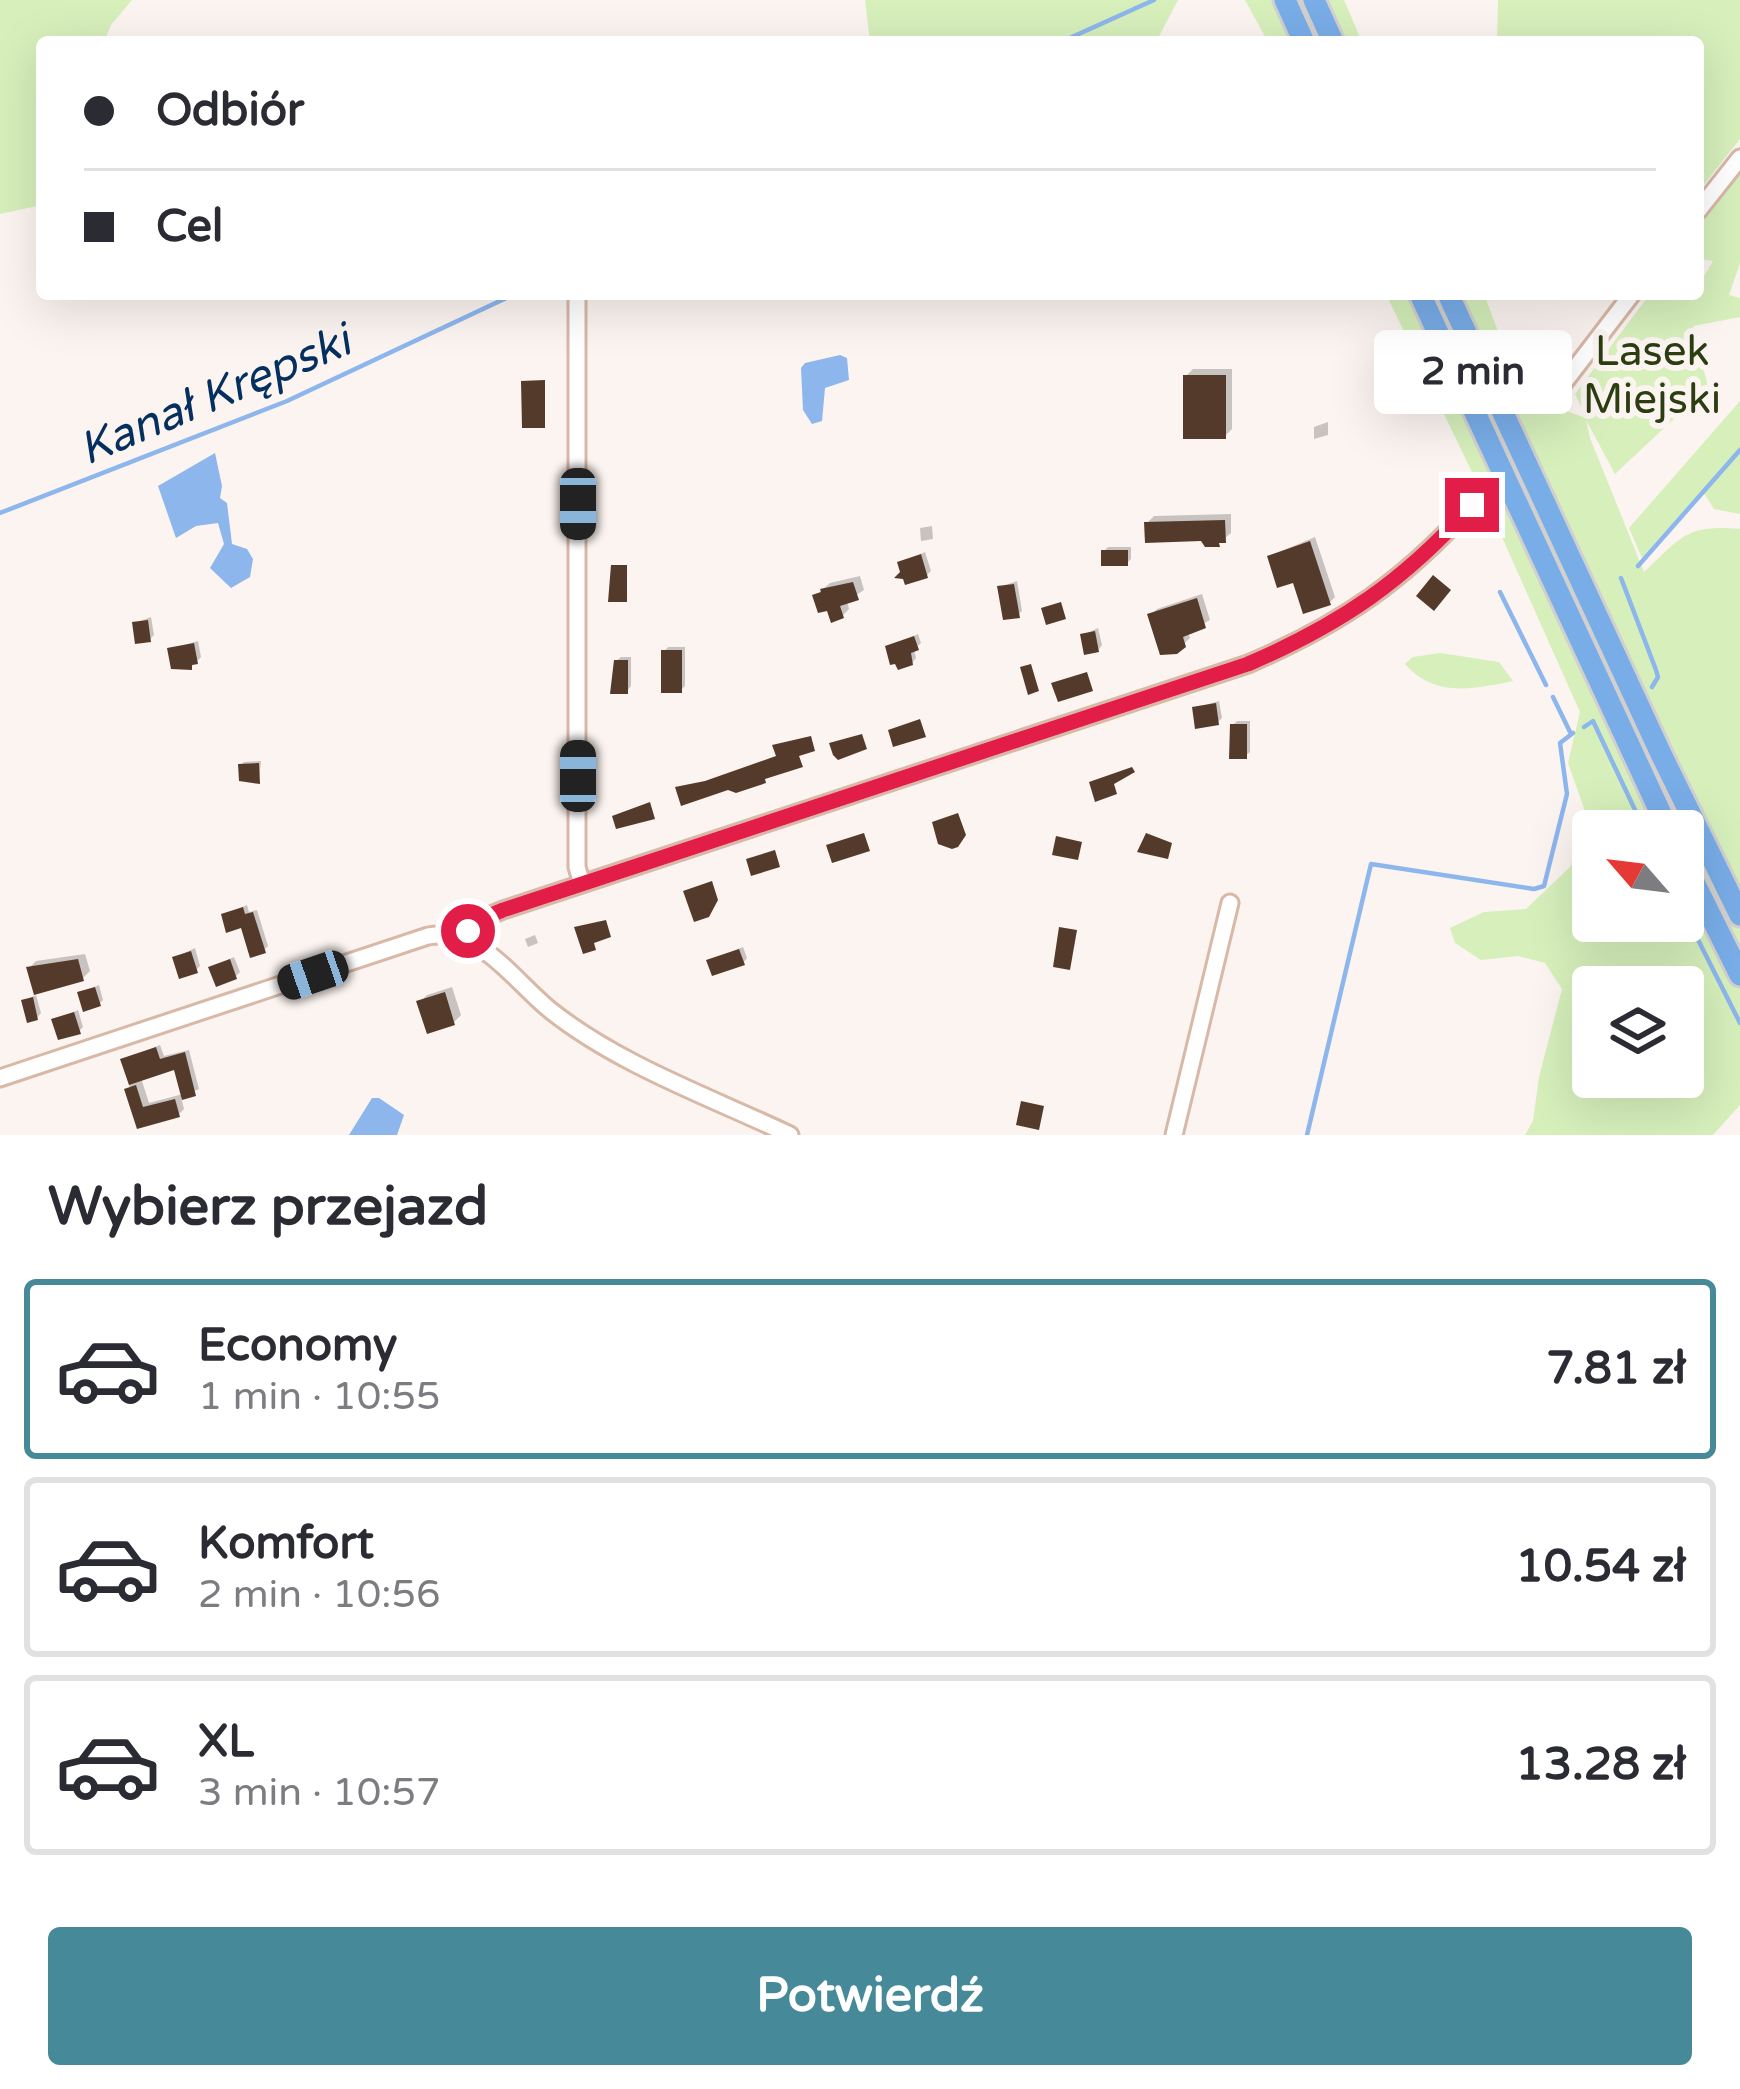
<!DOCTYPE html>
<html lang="pl">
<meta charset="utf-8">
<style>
body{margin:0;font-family:"Varela Round",sans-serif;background:#f2f2f3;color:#2b2b33;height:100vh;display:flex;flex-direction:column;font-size:45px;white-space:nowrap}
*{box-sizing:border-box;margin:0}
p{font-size:39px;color:#7c7c81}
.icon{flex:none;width:66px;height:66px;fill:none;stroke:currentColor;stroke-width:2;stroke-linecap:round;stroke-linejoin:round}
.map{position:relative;height:1135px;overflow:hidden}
.panel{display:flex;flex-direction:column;background:#fff;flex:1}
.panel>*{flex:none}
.hud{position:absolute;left:36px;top:36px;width:1668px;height:264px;border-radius:12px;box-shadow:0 12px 48px #0002;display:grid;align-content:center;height:264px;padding:0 48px;background:#fff}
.needle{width:78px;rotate:298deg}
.fabs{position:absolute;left:1572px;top:810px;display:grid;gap:24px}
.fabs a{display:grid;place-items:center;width:132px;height:132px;border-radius:12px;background:#fff;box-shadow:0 12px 48px #0002;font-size:60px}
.end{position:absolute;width:54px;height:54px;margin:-27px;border:15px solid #e11d48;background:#fff;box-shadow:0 0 0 6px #fff}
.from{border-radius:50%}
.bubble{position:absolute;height:84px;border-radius:12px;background:#fff;box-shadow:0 12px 48px #0002;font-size:39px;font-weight:800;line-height:84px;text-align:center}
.car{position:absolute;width:36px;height:72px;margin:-36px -18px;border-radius:15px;box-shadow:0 0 9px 3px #0007;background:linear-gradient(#222 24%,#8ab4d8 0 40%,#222 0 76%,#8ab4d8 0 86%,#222 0)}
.hud b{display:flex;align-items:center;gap:42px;height:114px;font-size:45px}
.hud b+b{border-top:3px solid #e1e1e2}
.hud i{width:30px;height:30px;background:#2b2b33}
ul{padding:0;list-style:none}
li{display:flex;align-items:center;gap:36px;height:180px;margin:0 24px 18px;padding:0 24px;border:6px solid #e1e1e2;border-radius:12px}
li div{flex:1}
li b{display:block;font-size:45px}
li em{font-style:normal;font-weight:800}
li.current{border-color:#468a99}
li>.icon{width:108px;height:108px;stroke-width:1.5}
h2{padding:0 48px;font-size:54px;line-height:144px}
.primary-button{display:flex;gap:24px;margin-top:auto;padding:24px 48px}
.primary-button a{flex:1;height:138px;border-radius:12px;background:#468a99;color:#fff;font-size:48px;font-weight:800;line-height:138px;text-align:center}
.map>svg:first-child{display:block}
.green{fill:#d6efbb;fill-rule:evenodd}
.water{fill:#8db6ed}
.shadow{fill:#0003;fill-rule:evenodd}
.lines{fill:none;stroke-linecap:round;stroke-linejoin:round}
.stream{stroke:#8db6ed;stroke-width:4.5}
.building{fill:#543a2a}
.minor-casing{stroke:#d8b8a6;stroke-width:21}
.highway-casing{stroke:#d2d0cf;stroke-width:27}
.minor{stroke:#fff;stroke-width:15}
.highway{stroke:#79ade8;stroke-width:21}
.route{stroke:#e11d48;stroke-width:15}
.labels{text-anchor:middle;stroke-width:12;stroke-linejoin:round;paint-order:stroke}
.park-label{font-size:42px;fill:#2c3e11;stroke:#fbf4f0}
.water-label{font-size:45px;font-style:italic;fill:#042f5f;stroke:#fbf4f0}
</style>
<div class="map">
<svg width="1740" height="1135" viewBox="0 0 1740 1135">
<rect width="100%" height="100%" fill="#fbf4f0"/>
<path class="green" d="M0,0h132l-21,25 -7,17h-62v151l-5,13 -37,8z
M865,0h313l-22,42h-286z
M1245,0h99l18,42h-94z
M1498,0h242v139l-42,53v-150h-201z
M1740,174v89l-11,32 11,3v19l-47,9 15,61 -93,87 -29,-54 4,18 54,134c37,-34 41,-48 96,-43v576l-27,30h-188l8,-14 6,-44 23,-88 -17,-26 -27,-7 -37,4 -26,-17 -5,-15 34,-16 42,-3 45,-43 13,-58 -16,-45 12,-51 -95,-213 -99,-205h98l21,56 30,50 51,18 -11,-24 75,-100h48v-8l15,-25 -15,-2v-32zM1593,831h90v90h-90zM1593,987h90v90h-90z
M1740,401v113l-26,-5 -12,-19 -60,68 -13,-30z
M1440,653l59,9 14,19c-40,8 -78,17 -108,-17l8,-7z"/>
<path class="water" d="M840,355l7,3 2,22 -24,8 -3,33 -10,3 -9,-14 -2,-42 4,-5z
M215,453l7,33 -2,12 7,5 5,41 15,5 6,10 -3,18 -19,11 -21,-20 14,-24 -6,-21 -22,3 -20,12 -18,-52z
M372,1098h7l25,17 -7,20h-48z"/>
<path class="shadow" d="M1193,369h39v60l-7,7 -39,-60z
M1328,422v13l-14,4v-12z
M1231,514v19l-13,11 -71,-21 7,-7z
M932,526l1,13 -12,2 -1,-13z
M1315,537l20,60 -5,5 -36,-23 -24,-23z
M1108,547h23v12l-4,4 -23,-12z
M925,552l6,19 -4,4 -26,-12z
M860,576l4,14 -17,11 2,8 -7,7 -27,-20 15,-13z
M1017,581l5,30 -4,4 -18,-28z
M1202,594l8,26 -22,12 2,6 -14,13 -25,-36 6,-6z
M151,617l3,18 -4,4 -15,-16z
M1098,628l4,17 -4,5 -15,-15z
M918,634l3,9 -7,6 2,9 -4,5 -23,-16z
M198,641l3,16 -10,10 -20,-18z
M668,647h17v39l-4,4 -17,-38z
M621,657h10v29l-4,5 -11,-30z
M1219,701l3,17 -4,4 -23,-14z
M1237,721h13v31l-5,4 -12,-31z
M261,761l-2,20 -18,-16 3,-3z
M247,905l2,7 8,-2 11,36 -4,4 -21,-25 -19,-10z
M535,935l3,8 -10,4 -3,-8z
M743,947l4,11 -4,5 -33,-3z
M195,948l5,18 -4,4 -20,-13z
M85,954l5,17 -8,8 -53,-11 7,-7z
M234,957l6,15 -4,4 -24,-9z
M99,985l4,15 -4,4 -19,-11z
M452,987l9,28 -7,7 -34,-20 7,-7z
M36,995l5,18 -4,5 -13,-17z
M78,1010l5,17 -4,4 -24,-11z
M160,1045l4,11 25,-6 10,39 -18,8 3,12 -6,6 -39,11 -16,-66zM176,1066l7,28 -34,9 -8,-25z"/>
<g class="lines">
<path class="stream" d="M1061,42l93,-42
M0,513l287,-112 228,-107
M1638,566l102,-116
M1621,578l35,92 2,7 -6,10
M1500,592l46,93
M1553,697l18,37
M1584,727l9,-6 52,110
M1683,910l57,113
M1307,1135l64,-271 163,25 10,-3 23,-92 -7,-51 13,-10"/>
</g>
<path class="building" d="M1183,375h43v64h-43z
M545,380v48h-23l-1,-47z
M1225,520l1,23h-7l1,4h-15l-4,-6 -56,2 -1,-21z
M1310,541l21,64 -28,9 -10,-31 -16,5 -10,-32z
M1101,550h27v16h-27z
M921,554l7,24 -23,7 -2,-6 -9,-1 6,-6 -3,-10z
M611,565h16v37h-19z
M1433,575l18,15 -17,21 -18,-15z
M853,582l6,18 -19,6 4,12 -13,5 -4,-12 -9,2 -6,-18 9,-3 -1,-3z
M1014,584l6,34 -17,2 -6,-34z
M1197,598l9,30 -23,9 3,10 -9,7 -17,1 -13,-41z
M1061,602l5,17 -20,6 -5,-17z
M148,620l3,22 -16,2 -3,-22z
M1095,631l4,21 -15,3 -4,-21z
M914,636l5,14 -8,3 2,12 -15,5 -3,-6 -5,1 -5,-19z
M194,643l4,21 -6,1v5l-21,-1 -4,-21z
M661,650h21v43h-21z
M614,660h14v34h-18z
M1031,664l8,27 -11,4 -8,-28z
M1087,672l6,19 -35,11 -7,-19z
M1216,703l3,22 -24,4 -3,-22z
M920,719l6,18 -33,10 -5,-17z
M1230,724h17v35h-18z
M862,734l5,15 -29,11 -5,-5 -4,-12z
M811,736l4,15 -16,5 4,11 -38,12 1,4 -30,10 -8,-3 -47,16 -6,-19 30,-6 71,-25 -4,-11z
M259,763l1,21 -21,-3 -1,-17z
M1132,767l3,5 -21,12 3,10 -22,8 -6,-20z
M650,802l5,17 -39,10 -4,-13z
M958,813l8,22 -8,12 -6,2 -14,-5 -6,-22z
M864,833l6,18 -38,12 -6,-18z
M1146,833l26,10 -4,16 -31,-7z
M1056,836l26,6 -4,18 -26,-5z
M775,850l5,17 -29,9 -5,-17z
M712,881l6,19 -9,17 -15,5 -11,-31z
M243,907l2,7 8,-2 13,41 -16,5 -9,-30 -15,5 -5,-19z
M606,920l5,17 -17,6 2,7 -13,4 -9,-27z
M1059,927l18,3 -7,40 -17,-3z
M739,949l6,16 -33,11 -6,-16z
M191,951l7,22 -19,6 -7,-22z
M78,959l6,22 -50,14 -8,-28z
M230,959l7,20 -21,8 -8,-20z
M95,987l6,19 -18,6 -6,-20z
M445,992l10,33 -28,9 -11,-33z
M33,997l5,23 -11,3 -6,-23z
M74,1012l7,22 -23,6 -7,-21z
M156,1047l4,12 25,-7 11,44 -14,4 -8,-30 -45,15 -9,-26z
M136,1085l7,22 32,-8 5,18 -43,12 -13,-40z
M1021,1101l23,5 -5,24 -23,-5z"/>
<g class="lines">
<defs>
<path id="minor" d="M1698,211l42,-53
M577,294v573l5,17
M1553,397l79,-103
M464,937l15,-17 24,-10 745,-246c93,-40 156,-83 224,-159
M0,1078l428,-142c52,-9 85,44 122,74 69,55 160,87 240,125
M1174,1135l56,-232"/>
<path id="highway" d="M1285,0l19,42
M1314,0l19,42
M1420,294l249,537
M1448,294l213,460 79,161
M1683,860l57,115"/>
</defs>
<use href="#minor" class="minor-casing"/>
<use href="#highway" class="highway-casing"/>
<use href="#minor" class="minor"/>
<use href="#highway" class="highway"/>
</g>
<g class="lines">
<path class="route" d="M468,931l11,-11 24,-10 745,-246c93,-40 156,-83 224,-159"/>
</g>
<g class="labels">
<g class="park-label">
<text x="1652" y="365">Lasek<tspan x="1652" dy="48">Miejski</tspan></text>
</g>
<g class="water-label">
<text transform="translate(214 394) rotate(-23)" y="16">Kanał Krępski</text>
</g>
</g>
</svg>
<div class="fabs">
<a><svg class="needle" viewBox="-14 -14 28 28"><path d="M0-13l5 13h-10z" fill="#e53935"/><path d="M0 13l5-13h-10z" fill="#7c7c81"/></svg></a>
<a><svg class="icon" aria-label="layers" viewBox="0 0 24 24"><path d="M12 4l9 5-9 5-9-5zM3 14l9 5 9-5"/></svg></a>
</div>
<i class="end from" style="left:468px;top:931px"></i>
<i class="end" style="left:1472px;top:505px"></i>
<div class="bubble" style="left:1374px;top:330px;width:198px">2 min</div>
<i class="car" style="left:578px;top:504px;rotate:180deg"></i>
<i class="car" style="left:578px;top:776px;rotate:0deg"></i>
<i class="car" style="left:313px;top:975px;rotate:251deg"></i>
<div class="hud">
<b><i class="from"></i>Odbiór</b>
<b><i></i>Cel</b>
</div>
</div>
<section class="panel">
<h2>Wybierz przejazd</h2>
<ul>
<li class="current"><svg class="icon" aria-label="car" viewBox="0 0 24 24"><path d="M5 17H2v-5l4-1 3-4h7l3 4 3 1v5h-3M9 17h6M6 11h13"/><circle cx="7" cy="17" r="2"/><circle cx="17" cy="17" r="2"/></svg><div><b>Economy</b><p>1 min · 10:55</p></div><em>7.81 zł</em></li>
<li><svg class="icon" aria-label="car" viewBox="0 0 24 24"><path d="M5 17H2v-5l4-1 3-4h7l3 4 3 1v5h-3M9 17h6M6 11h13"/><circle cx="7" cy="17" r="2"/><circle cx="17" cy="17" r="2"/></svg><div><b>Komfort</b><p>2 min · 10:56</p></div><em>10.54 zł</em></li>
<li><svg class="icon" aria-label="car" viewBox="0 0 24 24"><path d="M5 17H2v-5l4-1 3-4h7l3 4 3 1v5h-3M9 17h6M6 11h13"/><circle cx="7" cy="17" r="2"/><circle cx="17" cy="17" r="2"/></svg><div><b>XL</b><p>3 min · 10:57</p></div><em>13.28 zł</em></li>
</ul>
<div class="primary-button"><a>Potwierdź</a></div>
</section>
